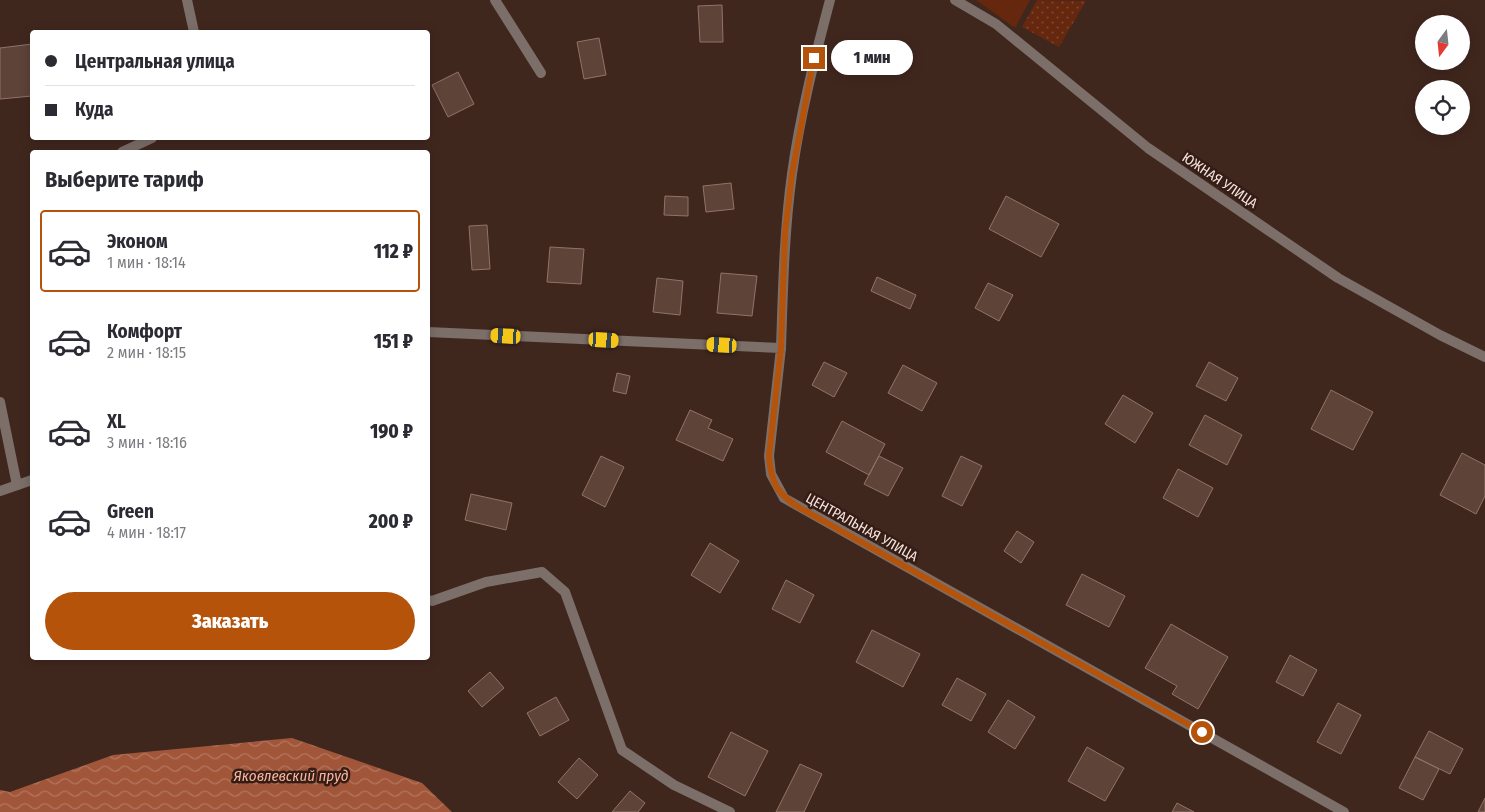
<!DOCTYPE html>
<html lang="ru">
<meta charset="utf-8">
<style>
body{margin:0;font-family:"Fira Sans Condensed",sans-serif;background:#f2f2f3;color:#2b2b33;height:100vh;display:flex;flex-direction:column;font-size:19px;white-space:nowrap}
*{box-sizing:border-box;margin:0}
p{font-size:16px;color:#7c7c81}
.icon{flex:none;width:28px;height:28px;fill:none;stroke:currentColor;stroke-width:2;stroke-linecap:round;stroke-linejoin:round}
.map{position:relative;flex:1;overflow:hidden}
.side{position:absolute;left:30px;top:150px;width:400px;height:510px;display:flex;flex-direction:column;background:#fff;border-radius:5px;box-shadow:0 2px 12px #0003}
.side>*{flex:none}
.top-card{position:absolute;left:30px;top:30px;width:400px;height:110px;border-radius:5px;box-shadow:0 2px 12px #0003;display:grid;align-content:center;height:110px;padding:0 15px;background:#fff}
.needle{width:32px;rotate:195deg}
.controls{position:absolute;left:1415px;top:15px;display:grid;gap:10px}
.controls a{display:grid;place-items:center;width:55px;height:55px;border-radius:50%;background:#fff;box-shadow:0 2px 12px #0003;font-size:25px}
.end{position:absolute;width:22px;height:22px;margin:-11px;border:6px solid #b45309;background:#fff;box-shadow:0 0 0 2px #fff}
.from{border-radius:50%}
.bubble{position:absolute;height:35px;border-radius:18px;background:#fff;box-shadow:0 2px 12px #0003;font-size:16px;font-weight:800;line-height:35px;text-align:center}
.car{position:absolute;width:15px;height:30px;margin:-15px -8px;border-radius:6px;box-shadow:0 0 4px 1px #0007;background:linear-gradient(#f5c518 24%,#345 0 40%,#f5c518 0 76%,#345 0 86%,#f5c518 0)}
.top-card b{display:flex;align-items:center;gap:18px;height:48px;font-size:19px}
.top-card b+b{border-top:1px solid #e1e1e2}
.top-card i{width:12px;height:12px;background:#2b2b33}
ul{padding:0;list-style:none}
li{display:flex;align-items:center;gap:15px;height:82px;margin:0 10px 8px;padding:0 5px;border:2px solid transparent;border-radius:5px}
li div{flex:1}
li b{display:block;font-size:19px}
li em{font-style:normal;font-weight:800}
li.on{border-color:#b45309}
li>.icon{width:45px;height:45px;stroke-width:1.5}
h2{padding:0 15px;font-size:22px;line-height:60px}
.button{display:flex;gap:10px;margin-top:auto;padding:10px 15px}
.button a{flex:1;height:58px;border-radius:30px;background:#b45309;color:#fff;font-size:20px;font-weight:800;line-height:58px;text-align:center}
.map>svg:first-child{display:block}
.grass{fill:#65270d}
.park{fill:url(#park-dots)}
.water{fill:url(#water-waves)}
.building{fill:#5e4339;stroke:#917369}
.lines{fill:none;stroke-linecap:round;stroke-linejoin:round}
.lane{stroke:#7c6f6a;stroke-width:10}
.street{stroke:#7c6f6a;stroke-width:10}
.route{stroke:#b45309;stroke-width:6}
.labels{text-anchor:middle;stroke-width:5;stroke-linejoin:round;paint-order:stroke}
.street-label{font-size:14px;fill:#f6e5df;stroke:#351d15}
.water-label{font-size:15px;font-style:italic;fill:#f7b69e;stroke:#351d15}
</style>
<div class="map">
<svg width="1485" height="812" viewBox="0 0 1485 812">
<defs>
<pattern id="park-dots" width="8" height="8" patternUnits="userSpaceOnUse" patternTransform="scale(1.25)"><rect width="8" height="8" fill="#65270d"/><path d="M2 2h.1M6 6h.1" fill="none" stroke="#7c4630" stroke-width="1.8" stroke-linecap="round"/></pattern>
<pattern id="water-waves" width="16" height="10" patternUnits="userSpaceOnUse" patternTransform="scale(1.25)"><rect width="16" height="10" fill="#a1563a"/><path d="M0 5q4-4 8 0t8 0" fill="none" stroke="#b3765f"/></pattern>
</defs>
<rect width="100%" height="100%" fill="#40271e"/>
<path class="grass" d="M976,0h54l-15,28z"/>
<path class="park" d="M1037,0l49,1 -27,46 -37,-20z"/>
<path class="water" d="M292,738l130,45 30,29h-452v-22l10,2 103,-37z"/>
<path class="building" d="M722,5l1,37h-23l-2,-36z
M599,38l7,37 -22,4 -7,-37z
M32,44v52l-32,3v-51z
M458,72l16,32 -26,13 -16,-32z
M731,183l3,26 -28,3 -3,-26z
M665,196l23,1v19l-24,-1z
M1006,196l53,28 -18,33 -52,-28z
M487,225l3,44 -18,1 -3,-44z
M550,247l34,2 -3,35 -34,-2z
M721,273l36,3 -5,40 -35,-3z
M877,277l39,18 -6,14 -39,-18z
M657,278l26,3 -3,34 -27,-3z
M988,283l25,12 -14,26 -24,-13z
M824,362l23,11 -13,24 -22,-12z
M1209,362l29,16 -12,23 -30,-15z
M903,365l34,18 -15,28 -34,-18z
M617,373l13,3 -4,18 -13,-3z
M1331,390l42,22 -20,38 -42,-21z
M1123,395l30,18 -18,30 -30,-19z
M690,410l22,10 -4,8 25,11 -10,22 -47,-21z
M1205,415l37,20 -15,30 -38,-20z
M842,421l43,23 -16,31 -43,-23z
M1462,453l23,12v31l-9,18 -36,-19z
M601,456l23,11 -19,40 -23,-12z
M879,456l24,12 -15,28 -24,-12z
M961,456l21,10 -20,40 -20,-10z
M1178,469l35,19 -15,29 -35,-19z
M471,494l41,9 -6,27 -41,-10z
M1017,531l17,11 -13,21 -17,-12z
M710,543l29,18 -19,32 -29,-18z
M1082,574l43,22 -16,31 -43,-22z
M786,580l28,15 -14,28 -28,-14z
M1171,624l57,33 -30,52 -26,-15 5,-8 -32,-18z
M872,630l48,24 -17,33 -47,-25z
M1290,655l27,15 -14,26 -27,-14z
M490,672l14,16 -22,19 -14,-16z
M957,678l29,16 -15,27 -29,-16z
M556,697l13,23 -29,16 -13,-23z
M1008,700l27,17 -20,32 -27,-17z
M1338,703l23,12 -20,39 -24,-12z
M1429,731l34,18 -13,25 -35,-17z
M731,732l37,19 -23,45 -37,-19z
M1087,747l37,21 -19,33 -37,-20z
M1415,757l24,12 -16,31 -24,-12z
M579,758l19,17 -21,24 -19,-17z
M800,764l22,10 -18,38h-28z
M630,791l15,12 -7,9h-26z
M1485,798v14h-7z
M1177,803l17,9h-22z"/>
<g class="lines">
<path class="lane" d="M187,0l7,32
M122,152l30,-14
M781,348c2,-58 3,-116 11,-174 8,-59 23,-117 38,-174
M0,402l17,83
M428,600l4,1 54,-19 56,-10 23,20 57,158 52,35 56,27"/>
<path class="street" d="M495,0l46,73
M955,0l41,24 152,124 190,130 102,57 45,22
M428,332l353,16 -12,108 2,18 13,24 560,314
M0,491l32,-11"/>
</g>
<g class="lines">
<path class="route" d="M814,58l-22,116 -7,59 -4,115 -12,108c2,27 8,38 31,52l402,224"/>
</g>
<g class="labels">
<g class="street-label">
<text transform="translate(1220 180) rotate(34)" y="5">ЮЖНАЯ УЛИЦА</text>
<text transform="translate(862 527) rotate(29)" y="5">ЦЕНТРАЛЬНАЯ УЛИЦА</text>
</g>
<g class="water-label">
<text x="291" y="781">Яковлевский пруд</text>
</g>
</g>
</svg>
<div class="controls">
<a><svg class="needle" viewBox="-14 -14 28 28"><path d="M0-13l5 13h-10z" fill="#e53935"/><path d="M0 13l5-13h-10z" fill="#7c7c81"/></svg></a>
<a><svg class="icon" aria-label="locate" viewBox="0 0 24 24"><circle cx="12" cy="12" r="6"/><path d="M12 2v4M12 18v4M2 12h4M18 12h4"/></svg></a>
</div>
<i class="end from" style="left:1202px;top:732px"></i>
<i class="end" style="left:814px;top:58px"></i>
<div class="bubble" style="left:831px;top:40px;width:82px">1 мин</div>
<i class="car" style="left:506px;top:336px;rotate:273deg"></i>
<i class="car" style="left:604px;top:340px;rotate:93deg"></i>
<i class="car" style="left:722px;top:345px;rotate:273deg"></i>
<div class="top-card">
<b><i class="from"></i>Центральная улица</b>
<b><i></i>Куда</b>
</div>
<section class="side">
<h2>Выберите тариф</h2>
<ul>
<li class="on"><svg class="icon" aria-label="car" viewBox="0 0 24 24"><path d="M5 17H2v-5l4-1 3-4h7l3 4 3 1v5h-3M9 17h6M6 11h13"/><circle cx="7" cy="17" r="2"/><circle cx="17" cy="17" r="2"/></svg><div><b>Эконом</b><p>1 мин · 18:14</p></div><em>112 ₽</em></li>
<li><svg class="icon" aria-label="car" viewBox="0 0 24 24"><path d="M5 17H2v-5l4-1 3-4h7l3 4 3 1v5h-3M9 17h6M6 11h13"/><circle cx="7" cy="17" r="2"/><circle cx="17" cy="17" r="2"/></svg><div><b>Комфорт</b><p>2 мин · 18:15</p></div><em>151 ₽</em></li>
<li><svg class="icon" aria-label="car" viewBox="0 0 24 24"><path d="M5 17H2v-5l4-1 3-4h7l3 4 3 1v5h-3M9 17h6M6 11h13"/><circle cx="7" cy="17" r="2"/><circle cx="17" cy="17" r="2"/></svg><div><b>XL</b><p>3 мин · 18:16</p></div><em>190 ₽</em></li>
<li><svg class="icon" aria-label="car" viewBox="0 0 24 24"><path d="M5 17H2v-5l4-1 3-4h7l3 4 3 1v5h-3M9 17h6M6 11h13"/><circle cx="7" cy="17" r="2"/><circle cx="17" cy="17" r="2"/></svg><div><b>Green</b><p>4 мин · 18:17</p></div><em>200 ₽</em></li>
</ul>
<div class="button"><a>Заказать</a></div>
</section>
</div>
